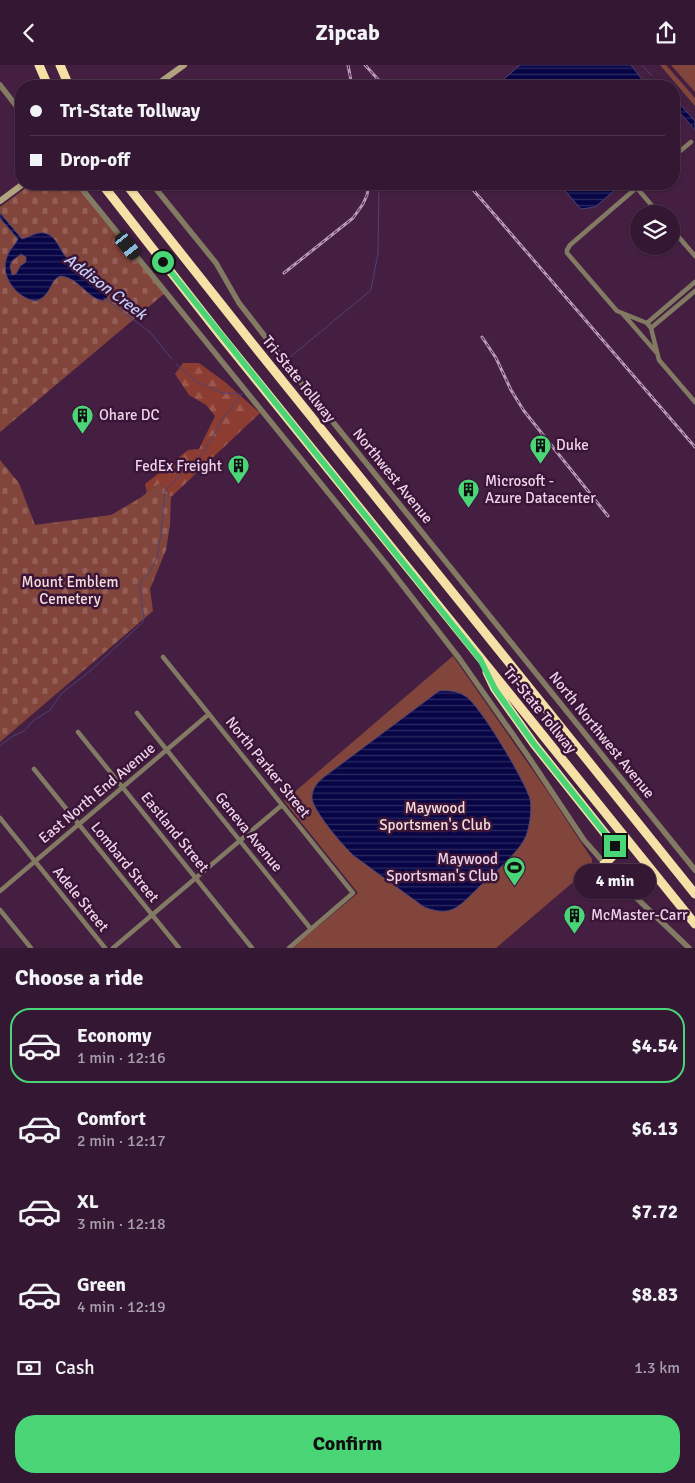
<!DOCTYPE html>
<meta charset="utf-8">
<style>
body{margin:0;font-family:Signika,sans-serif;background:#3f243e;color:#f1f3f6;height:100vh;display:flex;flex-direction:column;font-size:19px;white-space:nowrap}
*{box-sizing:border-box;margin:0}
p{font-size:16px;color:#a99fac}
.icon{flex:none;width:28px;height:28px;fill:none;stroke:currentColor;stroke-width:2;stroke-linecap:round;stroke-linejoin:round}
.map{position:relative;height:883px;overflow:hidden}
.side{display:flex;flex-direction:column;background:#341732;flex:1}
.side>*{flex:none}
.hud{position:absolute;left:15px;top:15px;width:665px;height:110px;border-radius:20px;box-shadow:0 1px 4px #0004,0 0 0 1px #4e364d;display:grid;align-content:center;height:110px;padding:0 15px;background:#341732}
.controls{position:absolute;left:630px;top:140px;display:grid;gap:10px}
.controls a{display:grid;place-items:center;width:50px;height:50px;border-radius:50%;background:#341732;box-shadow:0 1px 4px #0004,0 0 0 1px #4e364d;font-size:25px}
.end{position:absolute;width:22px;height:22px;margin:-11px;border:6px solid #4ad677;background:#111;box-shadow:0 0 0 2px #111}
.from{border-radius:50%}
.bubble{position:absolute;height:35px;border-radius:18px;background:#341732;box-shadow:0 1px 4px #0004,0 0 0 1px #4e364d;font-size:16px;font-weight:700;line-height:35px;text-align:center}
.car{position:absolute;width:15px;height:30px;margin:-15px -8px;border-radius:6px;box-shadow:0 0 4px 1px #0007;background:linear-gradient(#222 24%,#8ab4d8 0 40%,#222 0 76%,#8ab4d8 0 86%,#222 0)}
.hud b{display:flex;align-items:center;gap:18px;height:48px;font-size:19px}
.hud b+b{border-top:1px solid #4e364d}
.hud i{width:12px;height:12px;background:#f1f3f6}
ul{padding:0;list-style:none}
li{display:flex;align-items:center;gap:15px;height:75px;margin:0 10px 8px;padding:0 5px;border:2px solid transparent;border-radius:20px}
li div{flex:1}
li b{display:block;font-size:19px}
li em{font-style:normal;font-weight:700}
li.on{border-color:#4ad677}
li>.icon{width:45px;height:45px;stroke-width:1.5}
h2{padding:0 15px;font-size:22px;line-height:60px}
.pay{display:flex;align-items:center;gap:12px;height:55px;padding:0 15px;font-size:19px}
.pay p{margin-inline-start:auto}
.button{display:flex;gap:10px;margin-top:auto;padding:10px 15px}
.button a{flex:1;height:58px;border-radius:20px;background:#4ad677;color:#111;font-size:20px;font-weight:700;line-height:58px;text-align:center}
header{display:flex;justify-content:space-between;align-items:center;height:65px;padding:0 15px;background:#341732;font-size:22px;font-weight:700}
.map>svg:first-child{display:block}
.green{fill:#82453b}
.forest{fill:url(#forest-firs)}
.cemetery{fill:url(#cemetery-stones)}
.water{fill:url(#water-rules);stroke:#4c4376;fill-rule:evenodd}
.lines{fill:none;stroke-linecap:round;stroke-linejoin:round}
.stream{stroke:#4c4376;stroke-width:1}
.minor{stroke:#827a63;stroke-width:4.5}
.tertiary{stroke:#827a63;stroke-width:5.5}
.secondary{stroke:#b0a37e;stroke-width:6}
.motorway{stroke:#f5e0a6;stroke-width:9}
.rail-casing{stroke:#b89bb4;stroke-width:3}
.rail{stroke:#3a1538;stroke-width:1;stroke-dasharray:4;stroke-linecap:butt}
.route{stroke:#4ad677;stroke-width:6}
.labels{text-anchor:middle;stroke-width:5;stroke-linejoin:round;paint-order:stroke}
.street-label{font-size:15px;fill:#ecd3e8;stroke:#3a1538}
.poi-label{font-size:15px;fill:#ecd3e8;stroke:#3a1538;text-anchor:start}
.park-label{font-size:15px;fill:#f6ddd8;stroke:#3a1538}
.water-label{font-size:16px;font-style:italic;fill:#c3d0f8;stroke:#3a1538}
</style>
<header><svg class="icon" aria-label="back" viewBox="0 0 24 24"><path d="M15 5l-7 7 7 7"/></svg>Zipcab<svg class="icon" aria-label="share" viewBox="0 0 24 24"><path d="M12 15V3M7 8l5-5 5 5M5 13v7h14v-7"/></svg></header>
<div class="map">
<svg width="695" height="883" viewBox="0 0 695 883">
<defs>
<pattern id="forest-firs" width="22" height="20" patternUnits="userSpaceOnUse" patternTransform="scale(1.25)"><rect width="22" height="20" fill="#8c3c30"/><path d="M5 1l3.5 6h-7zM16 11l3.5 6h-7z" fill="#9c574e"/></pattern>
<pattern id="cemetery-stones" width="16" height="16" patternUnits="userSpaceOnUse" patternTransform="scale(1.25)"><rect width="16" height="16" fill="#82453b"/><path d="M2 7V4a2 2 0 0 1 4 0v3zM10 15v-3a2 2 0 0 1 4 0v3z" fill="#945f57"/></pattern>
<pattern id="water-rules" width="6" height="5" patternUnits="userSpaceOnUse" patternTransform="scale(1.25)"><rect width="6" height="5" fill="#070545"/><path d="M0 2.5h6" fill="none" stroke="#2b2960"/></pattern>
</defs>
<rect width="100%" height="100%" fill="#451f42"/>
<path class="green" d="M660,0h6l29,33v8z
M671,0h24v27z
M453,591l95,136 44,67v7l-96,82h-204l66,-55 -74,-92z"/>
<path class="forest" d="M183,298h16l26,19 35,31 -89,84 -11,-14 -13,10 -2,-9 43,-34 11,-1 16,-33 -9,-11 -17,-10 -14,-21z"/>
<path class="cemetery" d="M31,119h45l89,109 -165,139v-225z
M0,395l19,23 16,42 76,-10 29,-17 20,-15 11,14 -1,28 -4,25 -16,39 3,22 -153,131z"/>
<path class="water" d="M520,0h111l16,21h-151z
M674,33l21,23v9l-21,-24z
M559,119h63l-27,23 -14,2z
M0,148l22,26c8,-2 13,-7 22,-6 13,2 15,17 23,25 3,3 9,6 13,8 12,8 22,18 28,31l-5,4c-16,-3 -24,-23 -42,-25 -12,3 -8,19 -25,25 -18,-2 -35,-23 -30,-41 3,-11 8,-13 12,-21l-18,-21zM21,189l5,3v5l-6,4 -4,8 -4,1 -2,-9 2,-5z
M439,626c9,-1 19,0 26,5 14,7 61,87 65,103 2,11 0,24 -3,34 -4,16 -35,42 -48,54 -20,19 -26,31 -55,20l-70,-51c-10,-9 -44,-48 -42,-60 1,-9 6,-14 12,-19z"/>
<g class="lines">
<path class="stream" d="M642,0l10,11
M104,233l46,34 22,27
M289,293l82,-68 7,-37 1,-69
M176,299l21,18 26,11 18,1
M0,681l13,-10 11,-5 9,-10 17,-11 12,-17 28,-22 53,-49 1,-4 -4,-31 1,-6 9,-9 7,-15 4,-24 4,-43 36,-34 14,-23 5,-11 22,-28"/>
<path class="minor" d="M674,91l17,-14
M641,119l-71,61 -3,5v3l50,58 30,12 4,5 8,32 36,42
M637,123l22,26
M671,163l24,28
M623,249l33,38
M647,258l48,-41
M651,263l44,-37
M163,592l190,236 -64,55
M137,648l174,216
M78,667l174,216
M34,704l145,179
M0,753l105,130
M0,826l209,-177
M0,845l31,38
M113,883l169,-143"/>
<path class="tertiary" d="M0,20l21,27
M78,119l308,380 73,94 69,98 56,84 42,48 63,60
M152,119l64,79 23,40 60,77 396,490"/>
<path class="secondary" d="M155,21l29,-21
M0,136l23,-17"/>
<path class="motorway" d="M39,0l9,21
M60,0l9,21
M102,119l119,152 474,588
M126,119l126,159 443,551
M487,607l8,17 39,55 81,102c1,9 -5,13 -11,18"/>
<defs>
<path id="rail" d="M348,0l4,21
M365,0l19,21
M468,119l227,263
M284,208l69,-55 10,-14 4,-9 2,-11
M482,272l14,21 15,32 13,21 84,105"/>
</defs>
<use href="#rail" class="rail-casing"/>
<use href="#rail" class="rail"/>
</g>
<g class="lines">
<path class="route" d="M163,197l317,397 15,30 39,55 81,102"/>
</g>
<defs>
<symbol id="building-pin" viewBox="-11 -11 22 30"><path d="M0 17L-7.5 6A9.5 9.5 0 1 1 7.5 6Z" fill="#4ad677" stroke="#3a1538"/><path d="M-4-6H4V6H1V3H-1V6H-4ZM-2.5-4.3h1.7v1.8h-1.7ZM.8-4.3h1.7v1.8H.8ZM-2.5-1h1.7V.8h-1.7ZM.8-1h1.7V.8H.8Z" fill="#111"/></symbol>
<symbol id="stadium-pin" viewBox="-11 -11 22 30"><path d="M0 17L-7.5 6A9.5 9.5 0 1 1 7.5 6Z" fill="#4ad677" stroke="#3a1538"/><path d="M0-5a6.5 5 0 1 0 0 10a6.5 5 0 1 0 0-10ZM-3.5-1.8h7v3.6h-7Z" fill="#111"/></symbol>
</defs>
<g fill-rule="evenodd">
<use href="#building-pin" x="70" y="338" width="25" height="34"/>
<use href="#building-pin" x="528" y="368" width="25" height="34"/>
<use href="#building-pin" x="226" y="388" width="25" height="34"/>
<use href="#building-pin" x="456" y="412" width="25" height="34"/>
<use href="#stadium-pin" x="502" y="790" width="25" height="34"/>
<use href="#building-pin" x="562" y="838" width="25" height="34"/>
</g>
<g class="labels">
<g class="street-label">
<text transform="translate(299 314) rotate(51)" y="5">Tri-State Tollway</text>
<text transform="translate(393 411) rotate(51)" y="5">Northwest Avenue</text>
<text transform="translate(540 645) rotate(51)" y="5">Tri-State Tollway</text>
<text transform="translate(602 670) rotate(51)" y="5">North Northwest Avenue</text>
<text transform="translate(268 702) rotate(51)" y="5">North Parker Street</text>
<text transform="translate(97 728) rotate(-40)" y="5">East North End Avenue</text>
<text transform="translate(175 767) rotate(51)" y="5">Eastland Street</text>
<text transform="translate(249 767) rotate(51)" y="5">Geneva Avenue</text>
<text transform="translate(125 797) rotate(51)" y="5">Lombard Street</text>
<text transform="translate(81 834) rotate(51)" y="5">Adele Street</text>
</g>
<g class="poi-label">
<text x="99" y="355">Ohare DC</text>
<text x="556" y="385">Duke</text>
<text x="222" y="406" text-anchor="end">FedEx Freight</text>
<text x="485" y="421">Microsoft -<tspan x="485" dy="17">Azure Datacenter</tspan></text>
<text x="498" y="799" text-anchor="end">Maywood<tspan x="498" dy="17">Sportsman's Club</tspan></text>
<text x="591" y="855">McMaster-Carr</text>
</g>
<g class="park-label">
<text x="70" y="522">Mount Emblem<tspan x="70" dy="17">Cemetery</tspan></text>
<text x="435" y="748">Maywood<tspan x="435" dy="17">Sportsmen's Club</tspan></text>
</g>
<g class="water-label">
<text transform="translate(106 221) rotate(37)" y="6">Addison Creek</text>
</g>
</g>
</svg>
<div class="controls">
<a><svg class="icon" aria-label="layers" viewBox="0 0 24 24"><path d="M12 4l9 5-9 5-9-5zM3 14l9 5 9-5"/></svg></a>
</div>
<i class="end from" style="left:163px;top:197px"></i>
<i class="end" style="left:615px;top:781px"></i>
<div class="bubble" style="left:574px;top:799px;width:82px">4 min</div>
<i class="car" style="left:128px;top:181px;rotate:141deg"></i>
<div class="hud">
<b><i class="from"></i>Tri-State Tollway</b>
<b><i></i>Drop-off</b>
</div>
</div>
<section class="side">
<h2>Choose a ride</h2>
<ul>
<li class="on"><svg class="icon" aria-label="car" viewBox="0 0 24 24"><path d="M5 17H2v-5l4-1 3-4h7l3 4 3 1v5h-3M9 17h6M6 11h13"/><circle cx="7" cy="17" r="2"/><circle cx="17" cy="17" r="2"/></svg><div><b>Economy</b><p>1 min · 12:16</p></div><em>$4.54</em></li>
<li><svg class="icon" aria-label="car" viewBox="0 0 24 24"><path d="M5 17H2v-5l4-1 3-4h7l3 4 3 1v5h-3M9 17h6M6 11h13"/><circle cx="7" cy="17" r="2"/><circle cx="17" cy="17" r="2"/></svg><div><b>Comfort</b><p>2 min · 12:17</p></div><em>$6.13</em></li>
<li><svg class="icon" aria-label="car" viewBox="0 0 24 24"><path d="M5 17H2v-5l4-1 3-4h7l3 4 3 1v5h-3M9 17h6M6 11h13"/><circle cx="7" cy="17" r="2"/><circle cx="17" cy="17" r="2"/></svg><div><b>XL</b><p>3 min · 12:18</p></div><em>$7.72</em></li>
<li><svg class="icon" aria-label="car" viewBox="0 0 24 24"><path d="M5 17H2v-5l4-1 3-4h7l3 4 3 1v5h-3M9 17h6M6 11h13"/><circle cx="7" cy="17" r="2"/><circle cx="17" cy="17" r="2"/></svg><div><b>Green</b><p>4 min · 12:19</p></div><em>$8.83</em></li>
</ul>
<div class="pay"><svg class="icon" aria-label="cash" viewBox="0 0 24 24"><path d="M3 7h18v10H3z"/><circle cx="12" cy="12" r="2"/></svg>Cash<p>1.3 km</p></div>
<div class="button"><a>Confirm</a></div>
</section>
